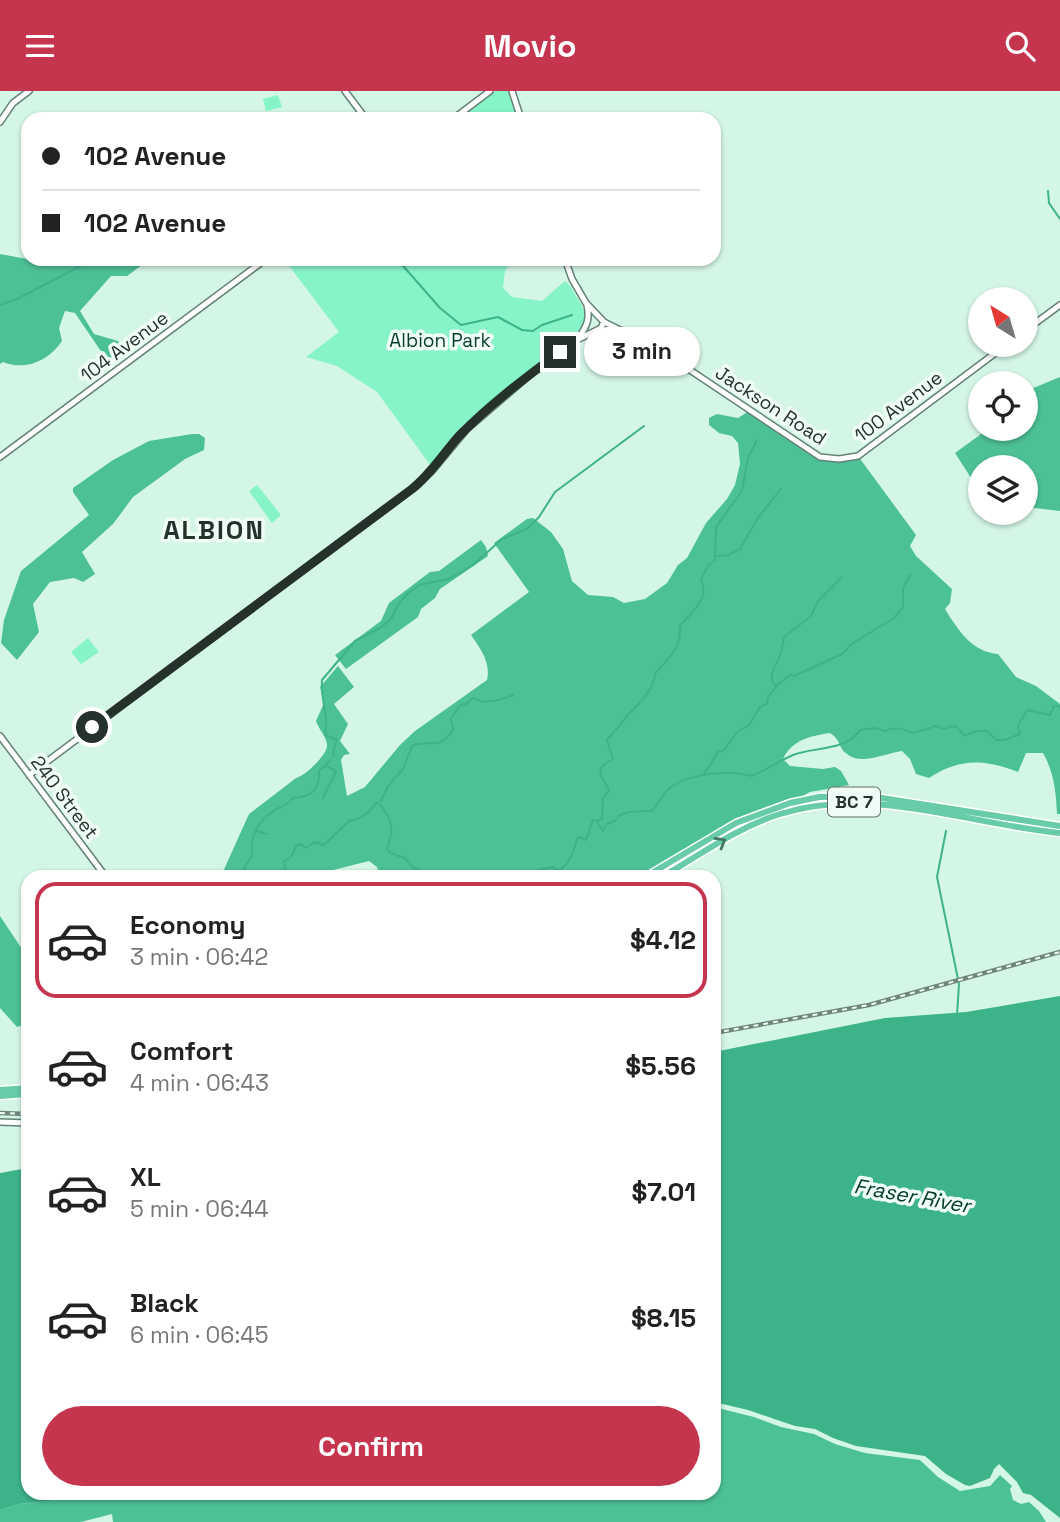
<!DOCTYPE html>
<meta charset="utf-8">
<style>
body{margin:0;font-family:"Space Grotesk",sans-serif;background:#f2f2f2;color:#222;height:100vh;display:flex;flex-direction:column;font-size:26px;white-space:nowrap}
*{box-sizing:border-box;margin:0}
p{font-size:23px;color:#767676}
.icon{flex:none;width:38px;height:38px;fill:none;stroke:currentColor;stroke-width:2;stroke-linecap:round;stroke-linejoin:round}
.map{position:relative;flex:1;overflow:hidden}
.side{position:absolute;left:21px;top:779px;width:700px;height:630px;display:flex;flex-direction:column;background:#fff;border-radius:21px;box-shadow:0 2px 5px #0004}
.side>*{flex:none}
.top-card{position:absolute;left:21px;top:21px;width:700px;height:154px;border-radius:21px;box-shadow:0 2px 5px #0004;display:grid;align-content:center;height:154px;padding:0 21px;background:#fff}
.needle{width:46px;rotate:323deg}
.tools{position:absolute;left:968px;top:196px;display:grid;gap:14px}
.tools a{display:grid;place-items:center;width:70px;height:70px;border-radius:50%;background:#fff;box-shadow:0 2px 5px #0004;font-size:35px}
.end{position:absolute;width:32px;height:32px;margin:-16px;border:9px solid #25322c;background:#fff;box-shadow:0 0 0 4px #fff}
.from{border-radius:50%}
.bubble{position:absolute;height:49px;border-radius:24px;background:#fff;box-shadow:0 2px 5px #0004;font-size:23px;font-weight:600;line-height:49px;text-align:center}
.top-card b{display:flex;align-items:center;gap:24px;height:66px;font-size:26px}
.top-card b+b{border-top:2px solid #e0e0e0}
.top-card i{width:18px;height:18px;background:#222}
ul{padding:12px 0 0;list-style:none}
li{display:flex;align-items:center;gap:21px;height:116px;margin:0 14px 10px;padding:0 7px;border:4px solid transparent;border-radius:21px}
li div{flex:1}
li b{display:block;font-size:26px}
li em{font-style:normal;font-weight:600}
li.current{border-color:#c5354e}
li>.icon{width:63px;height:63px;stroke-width:1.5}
.primary-button{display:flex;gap:14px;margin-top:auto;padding:14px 21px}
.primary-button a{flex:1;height:80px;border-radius:42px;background:#c5354e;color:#fff;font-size:28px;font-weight:600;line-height:80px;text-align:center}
header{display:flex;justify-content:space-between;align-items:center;height:91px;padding:0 21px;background:#c5354e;color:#fff;font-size:32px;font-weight:600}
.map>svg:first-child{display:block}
.green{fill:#87f4c8}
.forest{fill:#4dc196}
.water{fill:#3db38a}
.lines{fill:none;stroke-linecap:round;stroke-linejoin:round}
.stream{stroke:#3db38a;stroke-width:2}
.tertiary-casing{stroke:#638174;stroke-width:8}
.secondary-casing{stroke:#638174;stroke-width:8}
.trunk-casing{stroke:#fff;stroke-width:9}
.tertiary{stroke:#fff;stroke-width:5}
.secondary{stroke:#fff;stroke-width:5}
.trunk{stroke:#68cca8;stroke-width:6}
.rail-casing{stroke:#70867c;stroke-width:4.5}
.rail{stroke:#f0fdf7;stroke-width:2;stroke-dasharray:5;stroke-linecap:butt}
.oneway{stroke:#437764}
.route{stroke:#25322c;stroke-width:9}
.labels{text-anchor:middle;stroke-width:7;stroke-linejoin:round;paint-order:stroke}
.shield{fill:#f0fdf7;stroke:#626f69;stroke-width:2}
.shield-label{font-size:18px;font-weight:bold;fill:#25322c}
.park-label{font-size:19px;fill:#083c2b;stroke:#f0fdf7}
.street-label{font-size:19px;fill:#25322c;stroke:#f0fdf7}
.water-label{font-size:21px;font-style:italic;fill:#053a29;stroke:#f0fdf7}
.district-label{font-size:26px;font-weight:bold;letter-spacing:2px;fill:#25322c;stroke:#f0fdf7}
</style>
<header><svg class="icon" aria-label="menu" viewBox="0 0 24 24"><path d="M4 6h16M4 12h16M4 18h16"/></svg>Movio<svg class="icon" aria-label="search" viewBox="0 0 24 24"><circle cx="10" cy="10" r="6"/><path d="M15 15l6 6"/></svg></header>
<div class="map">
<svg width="1060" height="1431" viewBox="0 0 1060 1431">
<rect width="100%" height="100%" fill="#d4f6e6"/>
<path class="green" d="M496,0h12l10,28h-58z
M278,4l4,12 -16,4 -3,-12z
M284,168h230l-9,12 -2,17 9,9 30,4 23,-20c7,5 8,11 13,18 13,20 4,29 -11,44l-104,85 -32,38 -54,-74 -40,-26 -31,-9 33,-25z
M257,394l24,30 -9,8 -23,-32z
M88,547l11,14 -18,12 -10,-12z"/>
<path class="forest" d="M0,163l27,5h180l-4,6 -47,-3 -14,3 -15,11h-16l-31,35 14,23 24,7 10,11 -19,11 -34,-50 -10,-2 -6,17 3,13c-13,20 -37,30 -59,21l-3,2z
M1060,286v134l-34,-4v-40h-46v25l-25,-39 33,-24h38v-38z
M749,320l71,46 38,-1 58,79 -6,11 6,10 36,33 -2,14 -5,6c13,21 27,43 53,45l18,23 20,9 24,18v110h-3c-1,-22 -3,-42 -14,-61h-17l-8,19c-34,-13 -58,-14 -89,6l-13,-4 -6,-15 -8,-8c-16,2 -41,15 -55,3 -9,-6 -5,-13 -17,-21 -20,3 -38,7 -47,26l7,7 33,3 12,-2 6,4 8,14 -39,7 -20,11 -54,20 -95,54h-261l-3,-10 -8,-6 -40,10 -11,6h-94l-2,-3 27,-60 47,-36c9,-2 30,-22 31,-32 1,-7 -9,-18 -11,-25l8,-18 -4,-16 18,-21 16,21 -20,17 14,20 -8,17 10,13 -6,1 -3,5 6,36 18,-9 35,-42 15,-14 72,-51c4,-17 -6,-31 -16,-45l58,-43 -35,-49 33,-24 6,-1 18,14 12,17 9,32 16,14 25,2 11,6 21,-4 22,-16 11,-18 9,-7 19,-35 21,-24 8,-14 5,-21 -2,-21 -6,-7 -13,-3 -10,-8v-7l8,-4 21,4z
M192,343h7l6,4 -1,12 -19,9 -52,38 -20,27 -31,28 13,22 -12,8 -9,-4 -24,4 -17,22 6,28 -22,28 -16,-17 3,-23 17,-49 68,-56 -16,-23v-4l40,-28 36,-19z
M481,449l5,7 2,9 -48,33 -5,9 -14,11 -3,8 -72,52 -11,-14 46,-34 8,-18 41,-31 9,-1z
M0,825l28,42v65l-11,4 -17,-19z
M714,1316l40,10 27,10 33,7 21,10 30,9 55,7 18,17 22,14 30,-5 10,-11 12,11 -2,3 3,11 8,4 8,-2 10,9 7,11h-933l-1,-8 -31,8h-81v-12l19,-6 32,-3 26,-8h637z"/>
<path class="water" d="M1060,905v522l-29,-23 -8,-2 -6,-11 -18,-18 -5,5 -4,9 -20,8 -5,-1 -19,-11 -21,-18 -69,-10 -23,-8 -18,-9 -20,-3 -47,-16 -34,-8v-350l171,-34 81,-6z
M28,1077v325h49l-26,8 -32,3 -19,6v-337z"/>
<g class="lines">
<path class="stream" d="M1048,100l1,12 11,16
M397,168l43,49 21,17 37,-8 24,13 11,1 9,-6 30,-10
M0,214l19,-7 75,-39
M718,465l10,-1 12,-6 18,-31 23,-29
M777,594l13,-10 4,1 48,-22 11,-11 41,-25 9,-11v-18l7,-14
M334,666l-1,-5 4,-12 -11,-5c-2,-7 1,-11 0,-18 -2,-13 -5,-23 -4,-37l33,-39 25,-13 11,-9 7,-14 10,-12 11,-8 29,-6 12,-6 13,-8 29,-26 25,-10 12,-12 16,-25 89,-66
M704,683l14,-22 6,-2 13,-18 12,-7 11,-18 7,-3 1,-7 8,-10 -4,-7v-7l9,-20 3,-16 27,-21 7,-15 24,-24
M323,707l13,-27 -9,-5
M381,710l7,-15 15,-17 9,-23c19,-8 26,6 41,-16l-2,-11 9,-14 6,-1 7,-6c11,7 28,2 40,-3
M597,730l5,-2 1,-21 6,-7c-2,-8 -15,-19 -5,-26 3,-3 6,-4 9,-6l-6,-19c8,-8 14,-17 22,-26 10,-11 25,-24 26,-40 14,-18 26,-22 25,-48 12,-15 30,-26 21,-47l7,-13 7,-6 1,-33 26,-36 6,-33 9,-18
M256,740l11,3
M946,740l-9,46 22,107 -2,31
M243,786l2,-11 7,-9c-2,-22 5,-35 23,-47 8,-5 12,-4 18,-12 19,-1 27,-8 26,-27l12,-11
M256,786l9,-5 11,4
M277,786l8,-8 -1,-8 7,-4 5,-11 4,-2 7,4 7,-6 10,3 26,-25c12,2 20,-11 28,-18 12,15 18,25 9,46l3,5 15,5 9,10 8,4h37l5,3 12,2
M510,786l3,-5 6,5
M534,786l4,-7 15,-3 5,4c12,-7 16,-21 20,-34l8,3 7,-20 4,1 6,10 4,-7 8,-3c6,-12 24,-9 37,-10 6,-7 11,-17 18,-23 19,-15 60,-18 82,-12 14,-6 27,-15 41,-21 20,-8 54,-4 67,-25l15,-2 10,3c10,-5 18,-2 28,2l23,-7 8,3 8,-3 5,1 7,9 13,-5h10l9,9h9l15,-6 -2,-8 9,-16 23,5 4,-9h4l2,3"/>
<defs>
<path id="tertiary" d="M345,0l21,28
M453,28l37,-28
M0,31l13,-19 16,-12
M0,366l266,-198
M0,1031l28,1"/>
<path id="secondary" d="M512,0l9,28
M565,168l7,20 14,24 18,19 56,28 160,107 19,2 19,-3 148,-111
M1026,239l34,-25
M579,246c8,-11 11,-18 8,-32
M0,645l106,141
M29,684l383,-286 20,-18 35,-42 65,-56 45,-33 24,-12 3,-6"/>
<path id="trunk" d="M645,786l91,-54 54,-20 29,-6 50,-1 191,30
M662,786c38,-22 76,-50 118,-63 92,-29 187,10 280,19
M0,999l28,-2
M0,1005l28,-2"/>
</defs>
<use href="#tertiary" class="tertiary-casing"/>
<use href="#secondary" class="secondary-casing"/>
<use href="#trunk" class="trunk-casing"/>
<use href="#tertiary" class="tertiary"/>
<use href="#secondary" class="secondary"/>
<use href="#trunk" class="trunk"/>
<defs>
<path id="rail" d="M714,942l155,-28 191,-53
M0,1022l28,1"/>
</defs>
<use href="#rail" class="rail-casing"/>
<use href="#rail" class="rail"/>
</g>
<defs><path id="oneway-chevron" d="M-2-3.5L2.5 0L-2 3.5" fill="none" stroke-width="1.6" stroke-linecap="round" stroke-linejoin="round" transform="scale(1.75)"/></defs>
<use class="oneway" href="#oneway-chevron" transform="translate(721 751) rotate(-30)"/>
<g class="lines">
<path class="route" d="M92,636l320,-238c19,-15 31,-35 47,-53 30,-31 66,-58 101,-84"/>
</g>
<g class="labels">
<rect class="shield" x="828" y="696.5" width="52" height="29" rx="5"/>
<g class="shield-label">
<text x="854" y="717">BC 7</text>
</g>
<g class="park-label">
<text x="440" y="256">Albion Park</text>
</g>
<g class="street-label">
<text transform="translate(124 255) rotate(-37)" y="7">104 Avenue</text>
<text transform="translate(771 314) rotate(33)" y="7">Jackson Road</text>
<text transform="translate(898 315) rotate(-37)" y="7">100 Avenue</text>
<text transform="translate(65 706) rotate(53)" y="7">240 Street</text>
</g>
<g class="water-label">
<text transform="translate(912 1105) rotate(10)" y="7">Fraser River</text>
</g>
<g class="district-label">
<text x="214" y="448">ALBION</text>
</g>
</g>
</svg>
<div class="tools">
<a><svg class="needle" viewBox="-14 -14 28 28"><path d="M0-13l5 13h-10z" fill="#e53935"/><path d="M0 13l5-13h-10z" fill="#767676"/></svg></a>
<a><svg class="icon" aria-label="locate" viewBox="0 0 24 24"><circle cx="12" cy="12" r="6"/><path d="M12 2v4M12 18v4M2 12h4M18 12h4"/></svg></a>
<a><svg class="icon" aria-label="layers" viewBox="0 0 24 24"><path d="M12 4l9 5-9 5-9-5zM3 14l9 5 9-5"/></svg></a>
</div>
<i class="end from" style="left:92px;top:636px"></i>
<i class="end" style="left:560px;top:261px"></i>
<div class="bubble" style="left:584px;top:236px;width:116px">3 min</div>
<div class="top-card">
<b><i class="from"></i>102 Avenue</b>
<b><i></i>102 Avenue</b>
</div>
<section class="side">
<ul>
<li class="current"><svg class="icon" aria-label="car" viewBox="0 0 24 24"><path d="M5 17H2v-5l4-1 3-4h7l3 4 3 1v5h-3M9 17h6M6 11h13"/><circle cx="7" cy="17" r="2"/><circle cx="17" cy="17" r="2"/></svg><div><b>Economy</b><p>3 min · 06:42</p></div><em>$4.12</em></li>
<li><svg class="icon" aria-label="car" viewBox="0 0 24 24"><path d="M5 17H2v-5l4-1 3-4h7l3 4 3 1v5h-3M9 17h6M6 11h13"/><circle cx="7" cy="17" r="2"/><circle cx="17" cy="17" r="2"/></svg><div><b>Comfort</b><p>4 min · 06:43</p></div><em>$5.56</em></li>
<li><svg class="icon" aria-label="car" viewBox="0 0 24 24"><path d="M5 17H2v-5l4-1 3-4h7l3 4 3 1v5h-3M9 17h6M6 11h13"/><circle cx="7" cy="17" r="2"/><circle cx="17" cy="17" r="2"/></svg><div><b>XL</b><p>5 min · 06:44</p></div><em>$7.01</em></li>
<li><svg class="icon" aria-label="car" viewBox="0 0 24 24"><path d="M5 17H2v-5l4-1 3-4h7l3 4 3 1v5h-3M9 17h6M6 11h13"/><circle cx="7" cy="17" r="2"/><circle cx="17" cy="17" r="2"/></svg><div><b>Black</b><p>6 min · 06:45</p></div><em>$8.15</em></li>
</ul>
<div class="primary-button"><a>Confirm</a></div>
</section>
</div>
